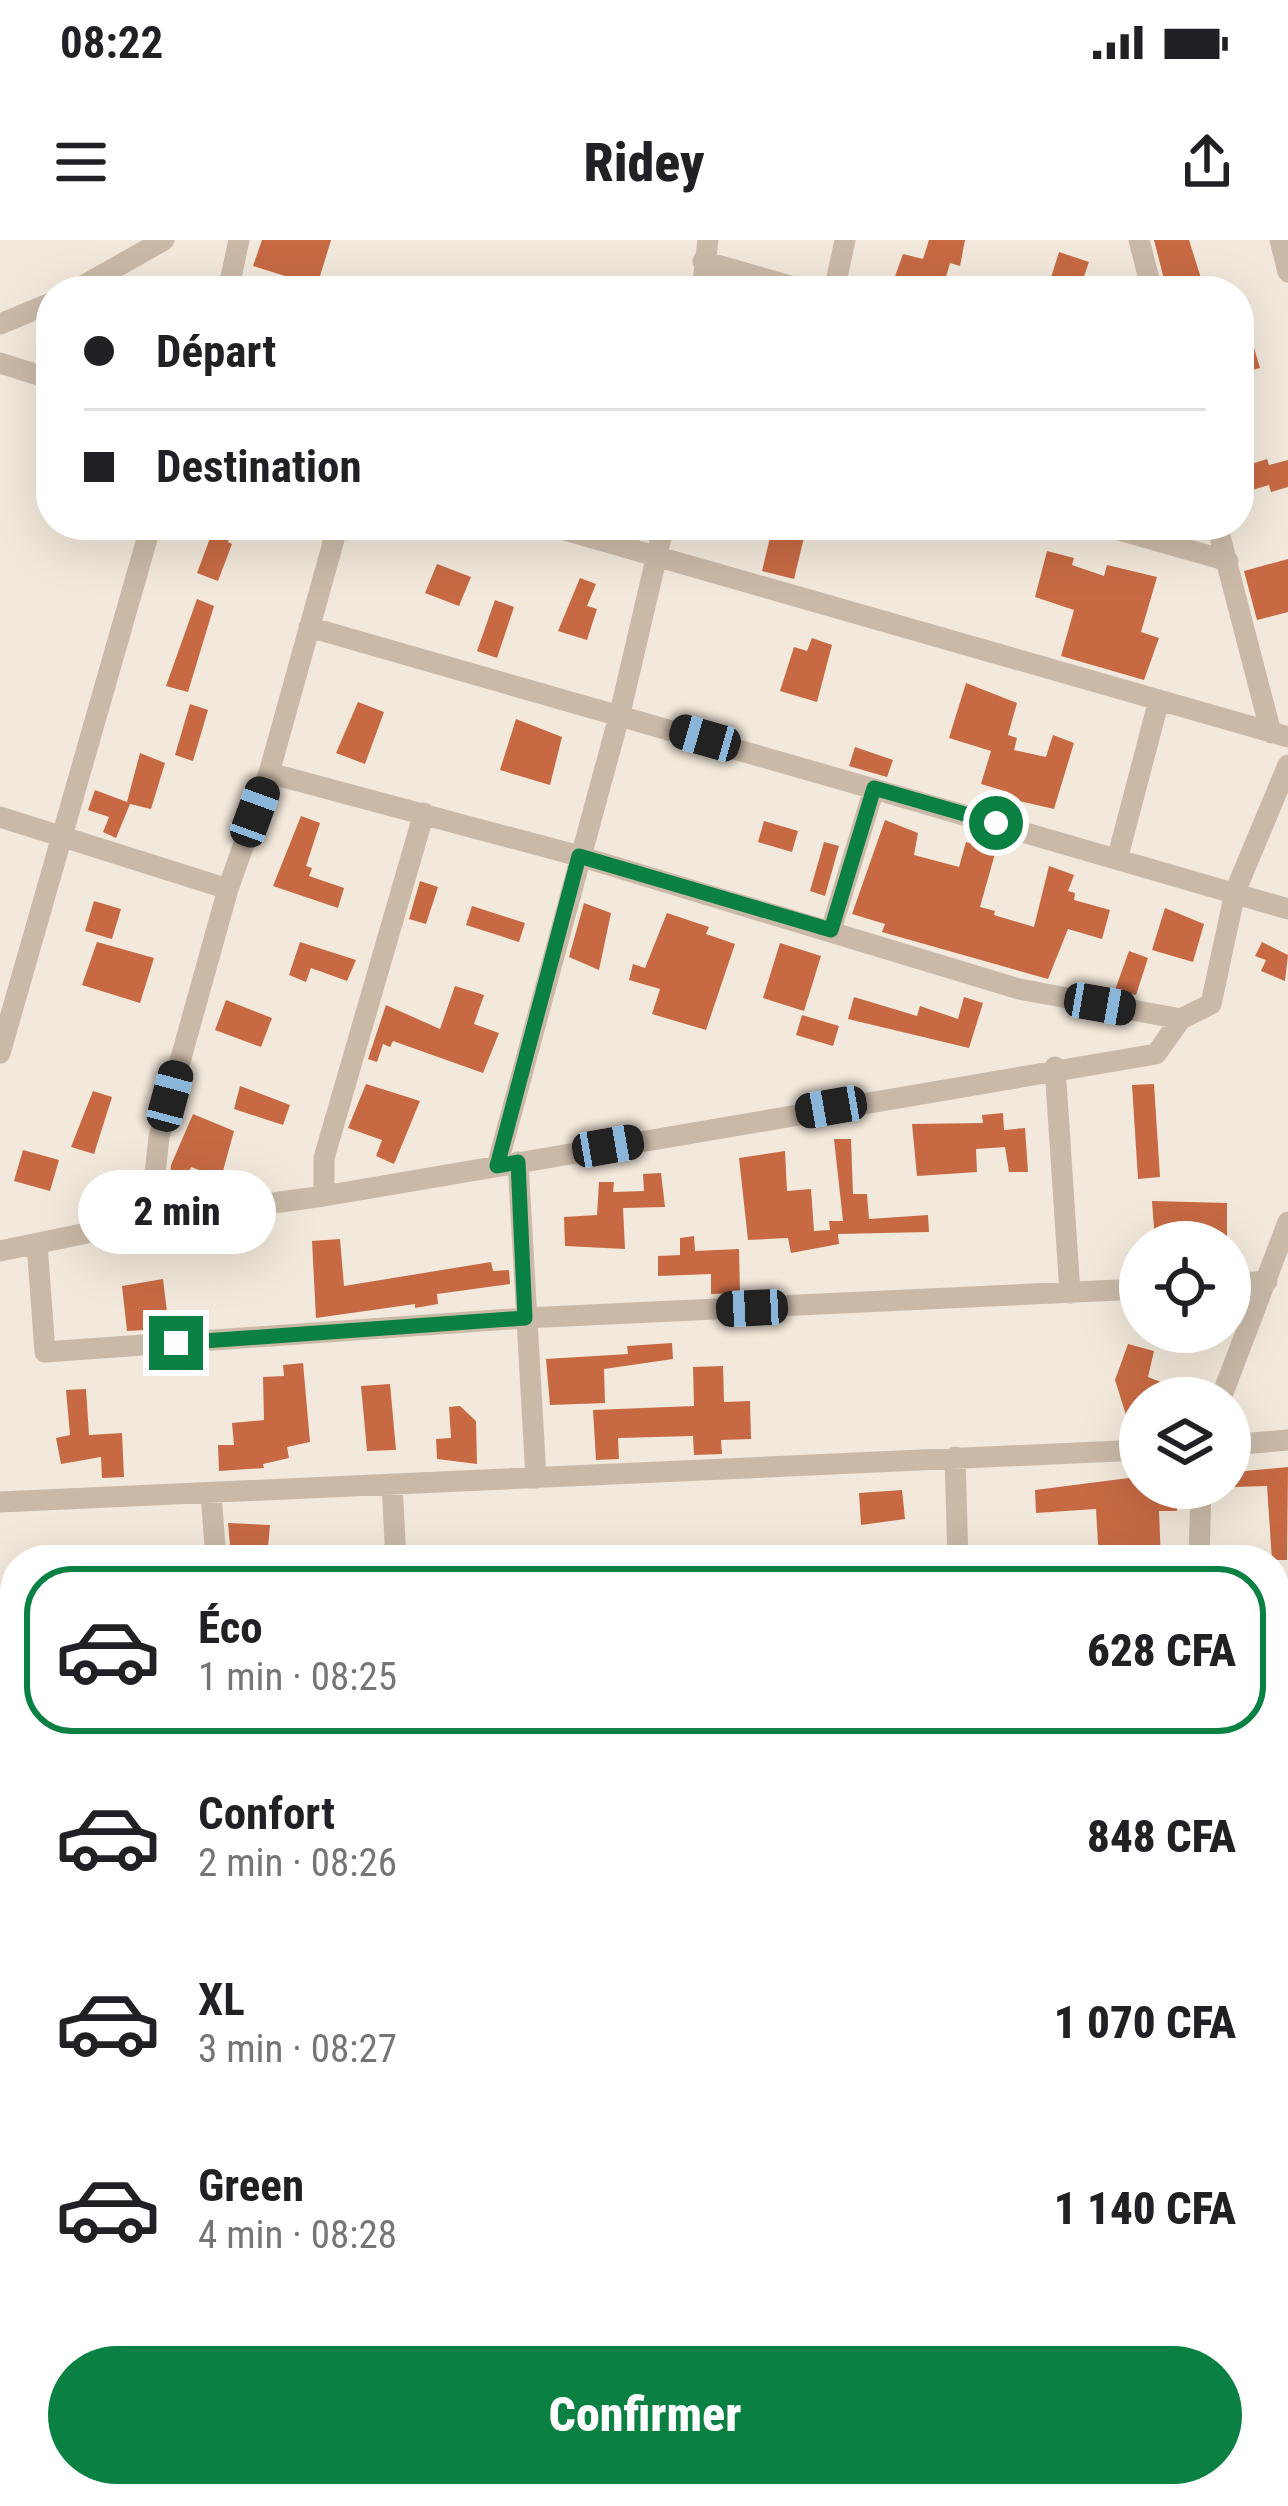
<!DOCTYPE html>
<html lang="fr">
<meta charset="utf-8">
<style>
body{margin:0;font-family:"Roboto Condensed",sans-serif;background:#f6f6f6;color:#202124;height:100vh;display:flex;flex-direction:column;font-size:45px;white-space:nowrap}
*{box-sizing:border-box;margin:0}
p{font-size:39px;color:#757577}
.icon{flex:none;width:66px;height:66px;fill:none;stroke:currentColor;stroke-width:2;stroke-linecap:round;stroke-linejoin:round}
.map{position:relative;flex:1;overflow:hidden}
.panel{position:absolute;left:0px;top:1305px;width:1290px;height:963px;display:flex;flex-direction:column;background:#fff;border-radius:48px 48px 0 0;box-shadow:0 12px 48px #0002}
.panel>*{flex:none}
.guide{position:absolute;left:36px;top:36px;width:1218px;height:264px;border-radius:48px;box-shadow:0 12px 48px #0002;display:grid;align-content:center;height:264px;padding:0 48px;background:#fff}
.tools{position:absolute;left:1119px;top:981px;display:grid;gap:24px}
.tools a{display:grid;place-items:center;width:132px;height:132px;border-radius:50%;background:#fff;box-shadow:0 12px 48px #0002;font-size:60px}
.end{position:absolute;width:54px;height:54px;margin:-27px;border:15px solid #0b8043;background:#fff;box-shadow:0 0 0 6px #fff}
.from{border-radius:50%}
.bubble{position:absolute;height:84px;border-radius:42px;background:#fff;box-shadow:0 12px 48px #0002;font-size:39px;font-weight:800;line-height:84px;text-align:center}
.car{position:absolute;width:36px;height:72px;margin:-36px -18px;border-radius:15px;box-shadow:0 0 9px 3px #0007;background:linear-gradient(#222 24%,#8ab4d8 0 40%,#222 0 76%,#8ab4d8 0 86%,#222 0)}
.guide b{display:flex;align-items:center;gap:42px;height:114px;font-size:45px}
.guide b+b{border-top:3px solid #e0e0e0}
.guide i{width:30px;height:30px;background:#202124}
ul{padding:21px 0 0;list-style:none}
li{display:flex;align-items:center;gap:36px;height:168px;margin:0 24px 18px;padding:0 24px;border:6px solid transparent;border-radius:48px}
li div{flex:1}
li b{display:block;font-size:45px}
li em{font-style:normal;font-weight:800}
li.on{border-color:#0b8043}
li>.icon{width:108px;height:108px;stroke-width:1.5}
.button{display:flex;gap:24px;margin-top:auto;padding:24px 48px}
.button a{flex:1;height:138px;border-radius:72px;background:#0b8043;color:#fff;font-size:48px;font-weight:800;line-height:138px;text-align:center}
.status{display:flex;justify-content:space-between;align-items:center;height:84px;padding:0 60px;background:#fff;direction:ltr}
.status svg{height:33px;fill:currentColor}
header{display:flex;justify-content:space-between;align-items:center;height:156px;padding:0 48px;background:#fff;font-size:54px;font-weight:800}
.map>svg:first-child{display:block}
.building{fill:#c76a44}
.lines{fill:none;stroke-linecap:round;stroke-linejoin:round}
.minor{stroke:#cab9a7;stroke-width:21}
.route{stroke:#0b8043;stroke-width:15}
</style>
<div class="status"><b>08:22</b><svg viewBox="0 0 49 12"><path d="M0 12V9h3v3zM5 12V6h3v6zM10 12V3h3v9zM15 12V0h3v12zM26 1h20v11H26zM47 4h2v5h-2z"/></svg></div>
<header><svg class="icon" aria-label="menu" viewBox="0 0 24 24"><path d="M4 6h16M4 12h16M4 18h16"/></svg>Ridey<svg class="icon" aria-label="share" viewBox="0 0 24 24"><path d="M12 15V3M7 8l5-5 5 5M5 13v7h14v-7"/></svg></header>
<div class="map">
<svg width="1288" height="2266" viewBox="0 0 1288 2266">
<rect width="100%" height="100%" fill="#f2e8db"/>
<path class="building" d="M262,0h69l-14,46 -64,-20z
M929,0h36l-5,26 -10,-3 -8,28 -49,-9 10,-28 20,5z
M1154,0h35l16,51h-38z
M1059,12l30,10 -10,29 -31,-4z
M1239,71h4l17,57 -21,5z
M1267,219l2,6 19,-5v27l-17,5 -2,-7 -30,9v-26z
M215,285h18l-5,17 4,2 -14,37 -21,-8z
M773,285h34l-13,54 -32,-8z
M1047,311l27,7 -2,7 32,11 3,-11 50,12 -16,55 18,6 -15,42 -83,-24 13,-46 -39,-13z
M1288,319v53l-31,8 -13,-49z
M437,324l34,13 -12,29 -34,-13z
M580,338l16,6 -9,22 10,3 -10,31 -29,-9z
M197,359l17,7 -26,86 -22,-6z
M495,360l19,7 -17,51 -20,-7z
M812,398l20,7 -15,57 -37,-11 14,-44 13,4z
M966,443l51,20 -9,32 9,3 -3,12 32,7 7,-22 21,8 -20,66 -48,-11 2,-6 -27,-8 10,-33 -42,-13z
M358,462l26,10 -19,52 -29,-11z
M190,464l18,6 -15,51 -18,-6z
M516,479l46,18 -12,48 -50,-15z
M855,507l38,13 -6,17 -38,-11z
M140,513l25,10 -14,46 -21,-5 -14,34 -13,-6 6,-15 -21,-7 7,-20 32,12z
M301,576l19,7 -14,43 6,2 -3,8 35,12 -6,20 -65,-22z
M885,580l33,13 -4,22 45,12 7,-25 30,8 -16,57 15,4 -1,4 40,12 15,-61 25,9 -6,16 7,2 -1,7 36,10 -8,29 -34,-10 -20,50 -166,-47 3,-8 -33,-10z
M764,581l34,10 -6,21 -34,-10z
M824,602l15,4 -14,50 -15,-5z
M420,641l18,6 -12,37 -17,-5z
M94,661l27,8 -9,30 -27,-8z
M584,663l27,10 -12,57 -30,-13z
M472,666l53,17 -6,19 -53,-17z
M1165,668l39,16 -11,38 -41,-12z
M667,673l42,14 -3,7 29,10 -29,86 -54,-16 8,-25 -31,-9 4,-16 12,4z
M97,702l57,16 -14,45 -58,-18z
M300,702l56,18 -9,21 -36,-13 -5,14 -17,-7z
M1262,702l26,13 -3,26 -24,-10 5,-11 -11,-4z
M780,703l41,13 -17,55 -41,-13z
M1129,711l19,7 -12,37 -21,-5z
M455,746l29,9 -10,29 25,9 -16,40 -90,-32 -3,6 -7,-3 -6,18 -9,-3 18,-54 54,24z
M854,757l63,19 3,-10 38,13 6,-22 19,6 -14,45 -121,-29z
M226,760l46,18 -11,29 -46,-17z
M802,775l37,11 -6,20 -37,-11z
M366,844l54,17 -26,63 -18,-8 6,-16 -34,-12z
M1154,844l6,93 -22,2 -6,-94z
M240,846l50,19 -7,20 -49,-16z
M93,851l19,6 -18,57 -23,-7z
M1003,873l1,17 21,-2 3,44h-19l-4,-25 -29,2 1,23 -60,4 -5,-52 71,-1 -1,-8z
M193,874l41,17 -13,47 -30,-11 -9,25 -13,-5 2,-22z
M834,899h17l2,55h14l2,25 59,-4 1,17 -91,2 1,10 -48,9 -3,-15 -40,2 -9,-82 46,-7 2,40 24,-2 3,42 16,-1 -1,-9h14z
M23,910l36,10 -9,31 -36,-10z
M661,933l4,34 -42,1 2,41 -60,-3 -1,-29 33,-2 2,-33h15l-1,10 31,-1 -1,-17z
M1152,961l75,2v39h-72z
M694,996l1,15 44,-2 1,44 -29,1v-20l-53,2v-20l22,-1v-17z
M340,999l4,47 147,-24 2,9 16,-1 1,14 -73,10 1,10 -23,4v-4l-99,14 -4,-77z
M163,1039l4,33 -23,3v15l-17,1 -5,-45z
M672,1103l1,16 -69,10 1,34 -55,2 -4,-46 82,-5 -1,-8z
M1128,1104l26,7 -6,26 54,21h-62v35l-8,1 -17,-54z
M303,1123l7,79 -23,5 2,11 -26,6 1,4 -45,3 -1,-26h16l-2,-22 32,-3 -1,-43 21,-1 -1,-11z
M723,1126l1,36 26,-1 1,38 -30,1 1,14 -28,1 -1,-19 -75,2 1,21 -23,1 -3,-50 101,-4 -1,-39z
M390,1144l6,66 -29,1 -6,-65z
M86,1149l3,46 33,-2 2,44 -22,1 -1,-21 -40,7 -5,-26 14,-3 -4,-45z
M460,1166l16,15 1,43 -40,-5 -1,-20 15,-1 -2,-31z
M1288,1227l-1,93h-15l-5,-74 -32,1v-15z
M1137,1237l1,11h39v23h-18l2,49h-62l-3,-51 -60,4 -1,-23z
M902,1250l3,29 -44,6 -2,-32z
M228,1283l42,2 -2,22 -38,-2z
M15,1382v55h-13l-2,-54z"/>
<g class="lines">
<path class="minor" d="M1139,0l13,51
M1280,0l8,32
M703,21l105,30
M74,51l90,-51
M228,51l11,-51
M702,51l6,-51
M834,51l11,-51
M0,84l51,-21
M0,123l51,16
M338,285l-69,248 310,83 440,133 162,30
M547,285l741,212
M1101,285l127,36
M1217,285l54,208
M309,387l565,162
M0,577l228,72
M1118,616l41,-156
M831,690l43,-141 414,120
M0,813l151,-528
M1055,827l15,226
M518,922l18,316
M497,926l123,-453 44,-188
M324,956v-38l100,-345
M150,980l9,-83 69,-248 41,-116
M37,1004l8,108 480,-34 615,-29
M0,1011l150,-31 174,-24 832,-142 25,-35 30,-15 24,-112 53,-127
M1230,1044l37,-3
M1221,1158l67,-176
M1230,1205l58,-5
M955,1217l3,103
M392,1244l4,76
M211,1253l5,67
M0,1262l1140,-52
M1199,1320l2,-72
M1275,1413l13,-1
M13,1468l2,35
M1275,1571l13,-1
M0,1713l15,-1
M1275,1725l13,2
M1275,1858l12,4
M0,1926l15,-1
M1275,1934l5,1
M0,2130h15
M60,2253v13
M441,2253v13
M615,2253v13
M945,2253l1,13
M1222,2253v13"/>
</g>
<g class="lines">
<path class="route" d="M176,1103l349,-25 -7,-156 -21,4 82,-310 252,74 43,-142 122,35"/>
</g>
</svg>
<div class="tools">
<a><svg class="icon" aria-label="locate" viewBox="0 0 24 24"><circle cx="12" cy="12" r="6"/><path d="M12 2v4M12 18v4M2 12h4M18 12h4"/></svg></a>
<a><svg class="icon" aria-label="layers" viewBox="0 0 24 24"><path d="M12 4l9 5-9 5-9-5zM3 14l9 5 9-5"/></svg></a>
</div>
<i class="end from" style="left:996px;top:583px"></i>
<i class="end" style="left:176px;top:1103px"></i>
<div class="bubble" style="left:78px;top:930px;width:198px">2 min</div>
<i class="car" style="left:705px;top:498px;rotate:286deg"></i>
<i class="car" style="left:255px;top:572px;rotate:20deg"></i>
<i class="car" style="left:1100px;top:764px;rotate:100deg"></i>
<i class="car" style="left:170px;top:856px;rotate:15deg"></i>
<i class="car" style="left:831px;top:867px;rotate:260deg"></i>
<i class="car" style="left:608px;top:906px;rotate:80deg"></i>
<i class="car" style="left:752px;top:1068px;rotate:267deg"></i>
<div class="guide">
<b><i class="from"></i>Départ</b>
<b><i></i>Destination</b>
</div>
<section class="panel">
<ul>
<li class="on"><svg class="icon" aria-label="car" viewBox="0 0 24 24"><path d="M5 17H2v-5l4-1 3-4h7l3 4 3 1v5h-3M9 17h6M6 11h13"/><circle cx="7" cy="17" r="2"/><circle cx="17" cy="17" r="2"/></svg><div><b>Éco</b><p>1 min · 08:25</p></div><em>628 CFA</em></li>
<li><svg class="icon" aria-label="car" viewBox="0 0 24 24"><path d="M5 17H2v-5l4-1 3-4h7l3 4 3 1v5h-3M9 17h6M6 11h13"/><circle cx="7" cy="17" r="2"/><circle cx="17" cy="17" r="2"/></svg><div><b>Confort</b><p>2 min · 08:26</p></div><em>848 CFA</em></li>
<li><svg class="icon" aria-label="car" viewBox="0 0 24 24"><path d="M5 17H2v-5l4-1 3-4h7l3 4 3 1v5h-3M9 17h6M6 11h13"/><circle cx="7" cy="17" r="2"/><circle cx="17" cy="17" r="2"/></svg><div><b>XL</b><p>3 min · 08:27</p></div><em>1 070 CFA</em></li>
<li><svg class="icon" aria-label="car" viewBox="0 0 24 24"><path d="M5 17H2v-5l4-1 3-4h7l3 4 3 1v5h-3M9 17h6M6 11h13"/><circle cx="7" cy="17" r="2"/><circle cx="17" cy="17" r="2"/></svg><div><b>Green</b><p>4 min · 08:28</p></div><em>1 140 CFA</em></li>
</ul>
<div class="button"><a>Confirmer</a></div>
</section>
</div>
